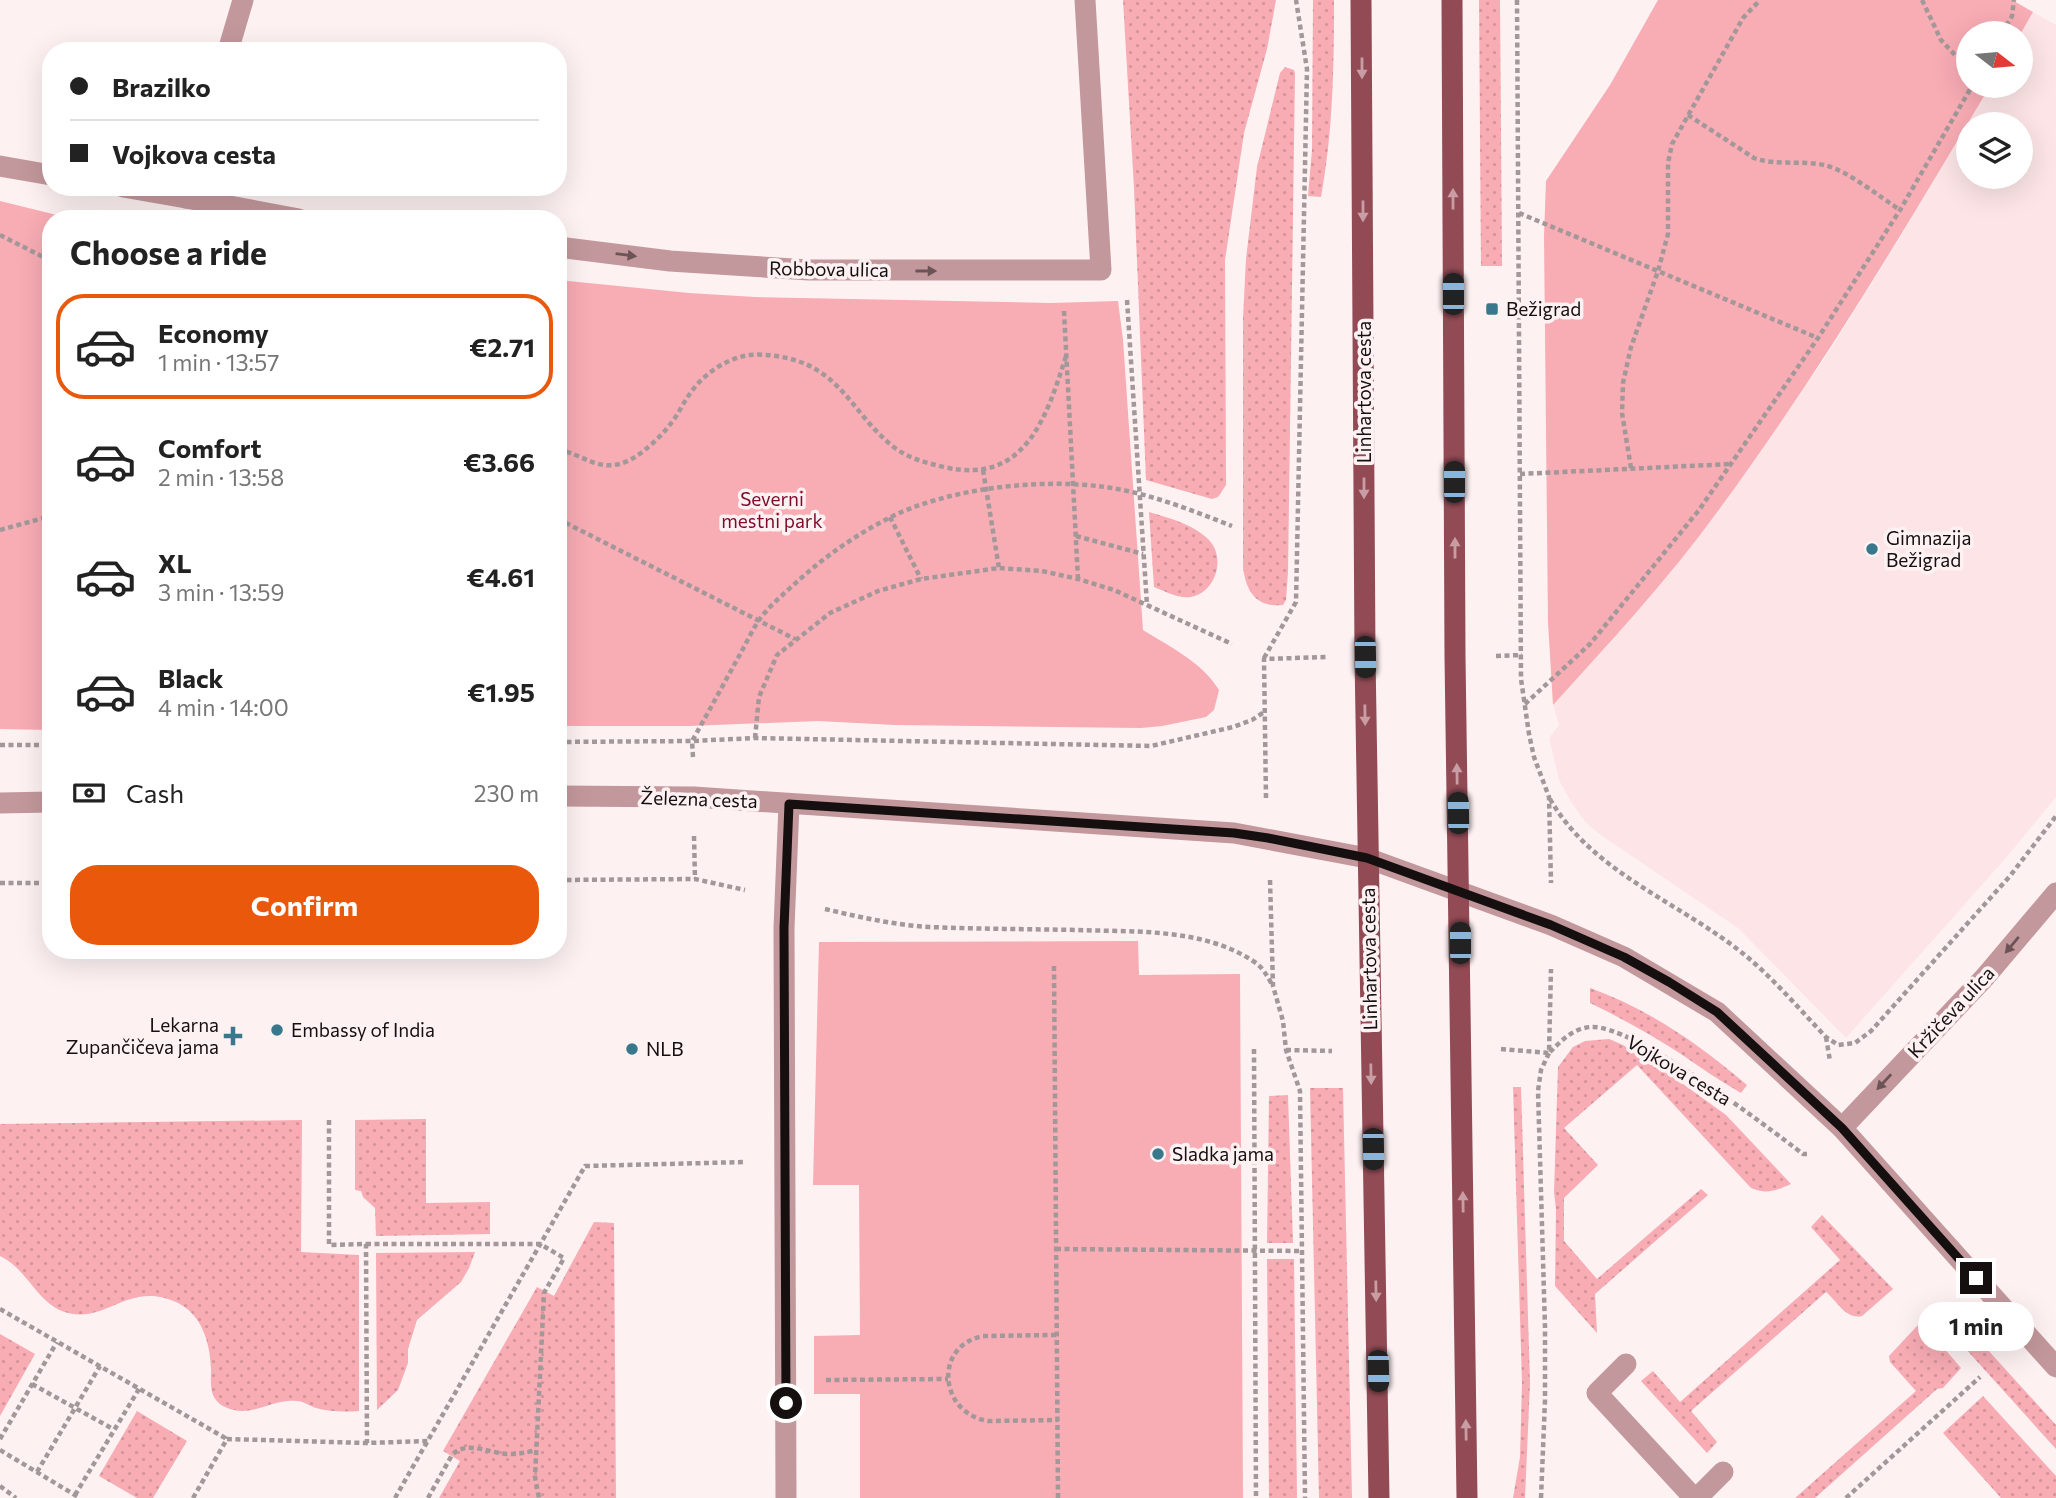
<!DOCTYPE html>
<meta charset="utf-8">
<style>
body{margin:0;font-family:Commissioner,sans-serif;background:#f6f6f6;color:#222;height:100vh;display:flex;flex-direction:column;font-size:26px;white-space:nowrap}
*{box-sizing:border-box;margin:0}
p{font-size:23px;color:#767676}
.icon{flex:none;width:38px;height:38px;fill:none;stroke:currentColor;stroke-width:2;stroke-linecap:round;stroke-linejoin:round}
.map{position:relative;flex:1;overflow:hidden}
.details{position:absolute;left:42px;top:210px;width:525px;height:749px;display:flex;flex-direction:column;background:#fff;border-radius:28px;box-shadow:0 7px 28px #0002}
.details>*{flex:none}
.top-card{position:absolute;left:42px;top:42px;width:525px;height:154px;border-radius:28px;box-shadow:0 7px 28px #0002;display:grid;align-content:center;height:154px;padding:0 28px;background:#fff}
.needle{width:46px;rotate:106deg}
.tools{position:absolute;left:1956px;top:21px;display:grid;gap:14px}
.tools a{display:grid;place-items:center;width:77px;height:77px;border-radius:50%;background:#fff;box-shadow:0 7px 28px #0002;font-size:35px}
.end{position:absolute;width:32px;height:32px;margin:-16px;border:9px solid #160f10;background:#fff;box-shadow:0 0 0 4px #fff}
.from{border-radius:50%}
.bubble{position:absolute;height:49px;border-radius:24px;background:#fff;box-shadow:0 7px 28px #0002;font-size:23px;font-weight:700;line-height:49px;text-align:center}
.car{position:absolute;width:21px;height:42px;margin:-21px -10px;border-radius:9px;box-shadow:0 0 5px 2px #0007;background:linear-gradient(#222 24%,#8ab4d8 0 40%,#222 0 76%,#8ab4d8 0 86%,#222 0)}
.top-card b{display:flex;align-items:center;gap:24px;height:66px;font-size:26px}
.top-card b+b{border-top:2px solid #e0e0e0}
.top-card i{width:18px;height:18px;background:#222}
ul{padding:0;list-style:none}
li{display:flex;align-items:center;gap:21px;height:105px;margin:0 14px 10px;padding:0 14px;border:4px solid transparent;border-radius:28px}
li div{flex:1}
li b{display:block;font-size:26px}
li em{font-style:normal;font-weight:700}
li.selected{border-color:#ea580c}
li>.icon{width:63px;height:63px;stroke-width:1.5}
h2{padding:0 28px;font-size:32px;line-height:84px}
.pay{display:flex;align-items:center;gap:18px;height:77px;padding:0 28px;font-size:26px}
.pay p{margin-inline-start:auto}
.cta{display:flex;gap:14px;margin-top:auto;padding:14px 28px}
.cta a{flex:1;height:80px;border-radius:28px;background:#ea580c;color:#fff;font-size:28px;font-weight:700;line-height:80px;text-align:center}
.map>svg:first-child{display:block}
.built{fill:#fde5e7;fill-rule:evenodd}
.grass{fill:url(#grass-dots)}
.park{fill:#f8acb4}
.lines{fill:none;stroke-linecap:round;stroke-linejoin:round}
.path{stroke:#a29899;stroke-width:4.5;stroke-dasharray:5 3.5;stroke-linecap:butt}
.service{stroke:#c3989c;stroke-width:21}
.minor{stroke:#c3989c;stroke-width:21}
.tertiary{stroke:#c3989c;stroke-width:21}
.primary{stroke:#924b55;stroke-width:21}
.oneway{fill:#c89ea4}
.oneway2{fill:#6c5456}
.route{stroke:#160f10;stroke-width:9}
.poi-dot{fill:#39788c;stroke:#fdf1f2;stroke-width:2.5}
.labels{text-anchor:middle;stroke-width:7;stroke-linejoin:round;paint-order:stroke}
.street-label{font-size:19px;fill:#160f10;stroke:#fdf1f2}
.poi-label{font-size:19px;fill:#160f10;stroke:#fdf1f2;text-anchor:start}
.park-label{font-size:19px;fill:#7c0b2d;stroke:#fdf1f2}
</style>
<div class="map">
<svg width="2056" height="1498" viewBox="0 0 2056 1498">
<defs>
<pattern id="grass-dots" width="8" height="8" patternUnits="userSpaceOnUse" patternTransform="scale(1.75)"><rect width="8" height="8" fill="#f8acb4"/><path d="M2 2h.1M6 6h.1" fill="none" stroke="#d4939a" stroke-width="1.8" stroke-linecap="round"/></pattern>
</defs>
<rect width="100%" height="100%" fill="#fdf1f2"/>
<path class="built" d="M2033,12l23,13v772l-51,62 -159,179 -108,-110 -136,-92 -16,-13 -15,-21 -12,-22 -10,-42 10,-13 -6,-20 106,-119 59,-74 107,-154 70,-112 95,-160h31v-53zM1969,124h52v53h-52z"/>
<path class="grass" d="M1123,0h153l-9,49 -23,84 -19,127 1,225 -8,12 -6,2 -66,-19 -12,-292z
M1313,0h21c0,68 -1,131 -13,197l-13,-1 4,-46z
M1479,0h21l2,266h-21z
M1285,67l9,3 1,3 -7,499 -2,28 -3,5c-27,3 -37,-14 -40,-38v-249l3,-59 11,-92 23,-94z
M1149,512c20,6 44,12 60,28 17,18 7,52 -18,57 -12,2 -27,-6 -37,-10z
M1590,988c59,21 110,57 157,97l-6,8c-21,-12 -40,-25 -60,-39 -29,-19 -60,-36 -91,-51z
M1609,1039l14,6 60,39 43,31 65,69c-14,6 -24,11 -40,4l-114,-123 -73,63 34,37 -34,33v43l33,38 104,-90 7,6 -113,99 2,39 -42,-47 1,-77 -2,-17 4,-125 15,-20 12,-6z
M1513,1087h8l9,296 -5,115h-12l7,-41 2,-74z
M1310,1088h33l9,410h-33z
M1288,1095l5,148h-26l2,-147z
M426,1119v84l64,-1v32l-114,2 -1,-28 -12,-11 -2,-6 -6,-1v-70z
M302,1120l-1,132 58,3v156c-15,1 -28,1 -43,-3 -6,-2 -13,-7 -19,-7 -22,-3 -42,14 -63,9 -9,-2 -17,-6 -21,-15 -3,-8 -2,-18 -2,-26 -1,-27 -9,-55 -35,-67 -46,-20 -66,17 -103,12 -35,-5 -43,-44 -73,-58v-132z
M1822,1215l71,74 -31,27c-16,4 -25,-15 -36,-24l-135,119 26,31 -10,11 -66,-72 12,-10 27,31 160,-142 -29,-33z
M594,1222l20,1 2,275h-177l21,-37 -17,-10 94,-164 17,9z
M475,1252l-6,16 -8,14 -44,38 -9,29v14l-10,27 -21,20 -1,-157z
M1267,1259h27l3,239h-28z
M1940,1316h9l17,10 90,99v24l-119,-132z
M1918,1325l9,3 34,40 -18,20 -6,1 -122,109h-20l121,-107 -26,-29 -1,-6z
M0,1334l35,20 -35,62z
M1983,1396l73,80v22h-55l-58,-65z
M137,1411l50,30 -34,57h-16l-38,-22z"/>
<path class="park" d="M1658,0h354l21,12 -12,21h-52v53h21c-86,145 -172,289 -272,425 -50,69 -108,131 -165,194l-5,-83 -4,-386 2,-55 64,-96z
M0,201l73,18h-22v511l-51,-1z
M558,280l131,13 66,4 296,6 67,-2 5,39 20,290c27,17 59,32 76,60l-5,20 -8,7 -44,9 -21,2 -246,-3 -77,-4 -129,5h-131z
M1138,941l1,34 101,-1 3,524h-383v-104h-46v-58l46,-1 -1,-150h-46l6,-243z"/>
<g class="lines">
<path class="path" d="M1517,0l4,679 8,55 5,23 15,40 2,86
M1922,0l19,40 28,30
M2002,33l10,-17 2,-16
M1688,115l66,43c22,8 47,2 70,7 23,5 56,32 76,45
M1519,213l299,125
M0,235l51,26
M1127,300l20,305
M1064,311l14,268
M558,450c19,2 36,18 56,15 8,-1 17,-5 24,-10 13,-9 25,-21 34,-33 7,-9 11,-19 17,-27 13,-20 37,-37 61,-40 10,-1 21,0 32,2 60,11 70,58 113,91 15,11 32,15 49,19 82,19 103,-51 123,-114
M1631,468l-9,-55 1,-30 8,-36 27,-76 10,-37v-71l4,-19 71,-126 17,-18
M983,470l16,98
M1520,474l211,-10
M890,517l31,62
M558,519l237,120
M0,530l51,-14
M1076,536l67,18
M1496,656l26,-1
M1264,658l32,-56 11,-533 -11,-69
M1525,704l65,-60 109,-134 119,-172 82,-128 72,-124
M755,738l4,-41 18,-42 53,-42 48,-22 43,-12 78,-11 43,3 36,8 36,11 118,54
M558,742l134,-1 63,-3 396,8 82,-19 19,-7 12,-8
M0,745h51
M693,757l-1,-16c16,-28 31,-56 46,-83 7,-12 13,-26 21,-38 11,-15 27,-28 41,-41 27,-24 56,-44 87,-60 59,-31 153,-41 218,-32 44,6 86,23 127,39
M1266,798l-2,-139 63,-2
M1550,799c43,75 132,104 196,157 29,24 54,54 80,81l12,8 17,-2 16,-12 139,-155 46,-60
M694,836l1,43
M558,880l137,-1 50,11
M1270,880l3,106 10,35 3,29 14,41 5,407
M0,883h51
M825,909c34,8 69,16 104,18 50,2 99,2 149,3 57,2 125,-2 175,31 10,6 14,15 20,25
M1054,966l4,532
M1826,1037l4,24
M1254,1049l2,449
M1501,1049l48,4
M1286,1050l46,1
M1550,1052c11,-11 23,-24 41,-25 42,-3 175,99 212,127h7
M329,1120v125l37,-1 1,199
M366,1244h174l24,14 -20,35 -9,184 4,21
M1056,1249l245,2
M0,1309l227,130
M1056,1335l-73,1c-50,10 -44,77 5,85l70,-1
M826,1380l122,-1
M32,1384l81,45
M0,1439l57,-97
M0,1450l80,48
M37,1472l63,-106
M0,1486l16,12
M75,1495l64,-106
M193,1498l34,-59 140,4 61,-2
M395,1498l190,-332 161,-4
M428,1498l24,-43c14,-15 37,-2 55,-1 10,0 19,-1 29,-4
M1541,1498l4,-98v-73l-7,-236 3,-21 8,-17 2,-84
M1846,1498l134,-121"/>
<path class="service" d="M0,166l51,9
M123,187l63,11
M1626,1364l-29,29 97,105
M1697,1498l26,-26"/>
<path class="minor" d="M228,51l15,-51
M189,187l-3,11 113,21
M558,247l112,14 139,9h292l-16,-270
M1842,1128l143,-151 71,-84
M786,1498l-2,-570 5,-124"/>
<path class="tertiary" d="M558,796l136,1 540,36 133,25 184,67 73,32 93,55 125,116 214,239
M0,803l51,-1"/>
<path class="primary" d="M1361,0l4,657 14,841
M1452,0l3,656 12,842"/>
</g>
<defs><path id="oneway-solid" d="M-6-.8H1V-3.2L6.5 0L1 3.2V.8H-6Z" transform="scale(1.75)"/></defs>
<g class="oneway">
<use href="#oneway-solid" transform="translate(1362 68) rotate(90)"/>
<use href="#oneway-solid" transform="translate(1453 199) rotate(-90)"/>
<use href="#oneway-solid" transform="translate(1363 211) rotate(90)"/>
<use href="#oneway-solid" transform="translate(1364 488) rotate(90)"/>
<use href="#oneway-solid" transform="translate(1455 548) rotate(-90)"/>
<use href="#oneway-solid" transform="translate(1365 715) rotate(89)"/>
<use href="#oneway-solid" transform="translate(1457 774) rotate(-91)"/>
<use href="#oneway-solid" transform="translate(1371 1074) rotate(89)"/>
<use href="#oneway-solid" transform="translate(1463 1202) rotate(-91)"/>
<use href="#oneway-solid" transform="translate(1376 1291) rotate(89)"/>
<use href="#oneway-solid" transform="translate(1466 1430) rotate(-91)"/>
</g>
<g class="oneway2">
<use href="#oneway-solid" transform="translate(626 255) rotate(7)"/>
<use href="#oneway-solid" transform="translate(926 271)"/>
<use href="#oneway-solid" transform="translate(2012 945) rotate(130)"/>
<use href="#oneway-solid" transform="translate(1884 1082) rotate(133)"/>
</g>
<g class="lines">
<path class="route" d="M786,1403l-2,-475 5,-124 445,29 34,5 99,20 184,67 73,32 45,25 48,30 125,116 134,150"/>
</g>
<g class="poi-dot">
<rect x="1485" y="302" width="14" height="14" rx="3.5"/>
<circle cx="1872" cy="549" r="7"/>
<circle cx="277" cy="1030" r="7"/>
<path d="M229.5 1025.5h7v7h7v7h-7v7h-7v-7h-7v-7h7z"/>
<circle cx="632" cy="1049" r="7"/>
<circle cx="1158" cy="1154" r="7"/>
</g>
<g class="labels">
<g class="street-label">
<text transform="translate(829 269) rotate(1)" y="7">Robbova ulica</text>
<text transform="translate(1364 392) rotate(-90)" y="7">Linhartova cesta</text>
<text transform="translate(699 799) rotate(2)" y="7">Železna cesta</text>
<text transform="translate(1369 959) rotate(-91)" y="7">Linhartova cesta</text>
<text transform="translate(1951 1012) rotate(-47)" y="7">Kržičeva ulica</text>
<text transform="translate(1679 1070) rotate(31)" y="7">Vojkova cesta</text>
</g>
<g class="poi-label">
<text x="1506" y="316">Bežigrad</text>
<text x="1886" y="545">Gimnazija<tspan x="1886" dy="22">Bežigrad</tspan></text>
<text x="219" y="1032" text-anchor="end">Lekarna<tspan x="219" dy="22">Zupančičeva jama</tspan></text>
<text x="291" y="1037">Embassy of India</text>
<text x="646" y="1056">NLB</text>
<text x="1172" y="1161">Sladka jama</text>
</g>
<g class="park-label">
<text x="772" y="506">Severni<tspan x="772" dy="22">mestni park</tspan></text>
</g>
</g>
</svg>
<div class="tools">
<a><svg class="needle" viewBox="-14 -14 28 28"><path d="M0-13l5 13h-10z" fill="#e53935"/><path d="M0 13l5-13h-10z" fill="#767676"/></svg></a>
<a><svg class="icon" aria-label="layers" viewBox="0 0 24 24"><path d="M12 4l9 5-9 5-9-5zM3 14l9 5 9-5"/></svg></a>
</div>
<i class="end from" style="left:786px;top:1403px"></i>
<i class="end" style="left:1976px;top:1278px"></i>
<div class="bubble" style="left:1918px;top:1302px;width:116px">1 min</div>
<i class="car" style="left:1453px;top:294px;rotate:0deg"></i>
<i class="car" style="left:1454px;top:482px;rotate:0deg"></i>
<i class="car" style="left:1365px;top:657px;rotate:179deg"></i>
<i class="car" style="left:1458px;top:813px;rotate:359deg"></i>
<i class="car" style="left:1460px;top:943px;rotate:0deg"></i>
<i class="car" style="left:1373px;top:1149px;rotate:179deg"></i>
<i class="car" style="left:1378px;top:1371px;rotate:179deg"></i>
<div class="top-card">
<b><i class="from"></i>Brazilko</b>
<b><i></i>Vojkova cesta</b>
</div>
<section class="details">
<h2>Choose a ride</h2>
<ul>
<li class="selected"><svg class="icon" aria-label="car" viewBox="0 0 24 24"><path d="M5 17H2v-5l4-1 3-4h7l3 4 3 1v5h-3M9 17h6M6 11h13"/><circle cx="7" cy="17" r="2"/><circle cx="17" cy="17" r="2"/></svg><div><b>Economy</b><p>1 min · 13:57</p></div><em>€2.71</em></li>
<li><svg class="icon" aria-label="car" viewBox="0 0 24 24"><path d="M5 17H2v-5l4-1 3-4h7l3 4 3 1v5h-3M9 17h6M6 11h13"/><circle cx="7" cy="17" r="2"/><circle cx="17" cy="17" r="2"/></svg><div><b>Comfort</b><p>2 min · 13:58</p></div><em>€3.66</em></li>
<li><svg class="icon" aria-label="car" viewBox="0 0 24 24"><path d="M5 17H2v-5l4-1 3-4h7l3 4 3 1v5h-3M9 17h6M6 11h13"/><circle cx="7" cy="17" r="2"/><circle cx="17" cy="17" r="2"/></svg><div><b>XL</b><p>3 min · 13:59</p></div><em>€4.61</em></li>
<li><svg class="icon" aria-label="car" viewBox="0 0 24 24"><path d="M5 17H2v-5l4-1 3-4h7l3 4 3 1v5h-3M9 17h6M6 11h13"/><circle cx="7" cy="17" r="2"/><circle cx="17" cy="17" r="2"/></svg><div><b>Black</b><p>4 min · 14:00</p></div><em>€1.95</em></li>
</ul>
<div class="pay"><svg class="icon" aria-label="cash" viewBox="0 0 24 24"><path d="M3 7h18v10H3z"/><circle cx="12" cy="12" r="2"/></svg>Cash<p>230 m</p></div>
<div class="cta"><a>Confirm</a></div>
</section>
</div>
